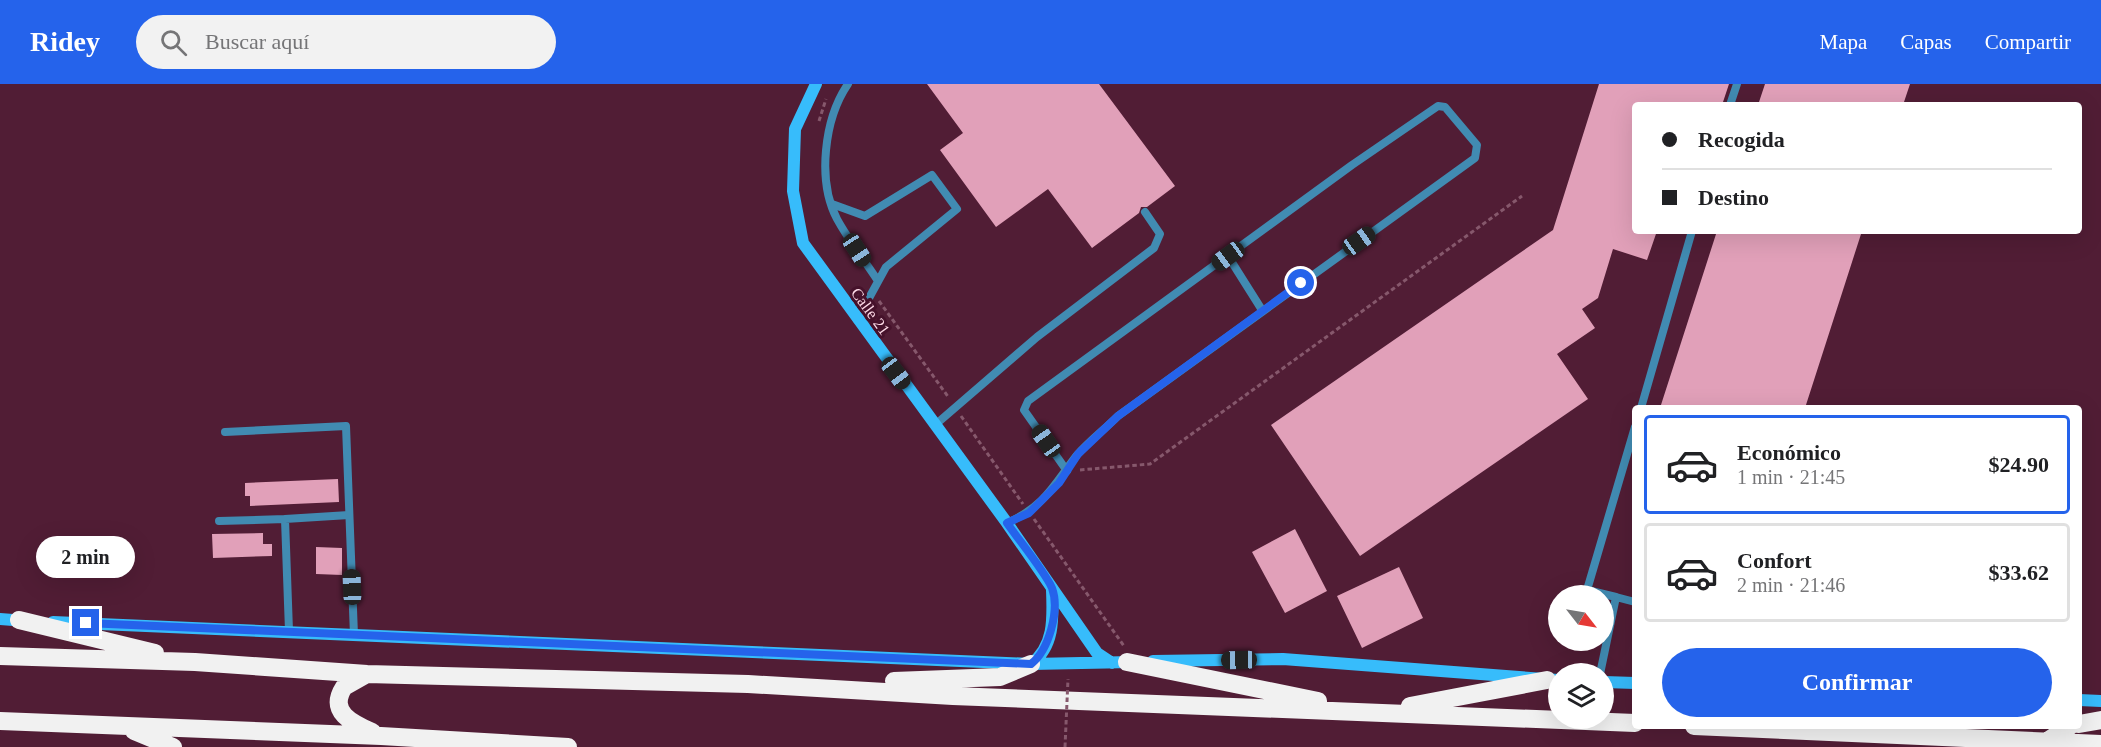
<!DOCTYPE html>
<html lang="es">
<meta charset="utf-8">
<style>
body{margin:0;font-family:"Times New Roman",serif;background:#f2f2f2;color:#202124;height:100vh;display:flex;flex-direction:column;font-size:22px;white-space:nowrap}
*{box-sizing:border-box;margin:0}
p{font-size:20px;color:#757577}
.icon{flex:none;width:33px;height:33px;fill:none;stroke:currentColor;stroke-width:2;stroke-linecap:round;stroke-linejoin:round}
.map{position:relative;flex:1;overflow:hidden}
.details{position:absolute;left:1632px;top:321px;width:450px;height:324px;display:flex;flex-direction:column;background:#fff;border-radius:6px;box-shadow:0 6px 24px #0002}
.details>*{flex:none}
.hud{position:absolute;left:1632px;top:18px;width:450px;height:132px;border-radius:6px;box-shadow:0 6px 24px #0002;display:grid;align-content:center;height:132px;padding:0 30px;background:#fff}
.needle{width:39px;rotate:121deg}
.fabs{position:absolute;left:1548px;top:501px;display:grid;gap:12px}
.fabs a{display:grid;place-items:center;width:66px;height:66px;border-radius:50%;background:#fff;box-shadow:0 6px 24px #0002;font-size:30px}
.end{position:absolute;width:27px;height:27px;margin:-14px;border:8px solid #2563eb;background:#fff;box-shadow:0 0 0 3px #fff}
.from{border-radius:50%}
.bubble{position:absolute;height:42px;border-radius:21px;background:#fff;box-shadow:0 6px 24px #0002;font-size:20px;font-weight:700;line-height:42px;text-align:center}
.car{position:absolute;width:18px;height:36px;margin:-18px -9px;border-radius:8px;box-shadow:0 0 4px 2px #0007;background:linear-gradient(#222 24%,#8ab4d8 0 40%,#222 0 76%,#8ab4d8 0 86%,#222 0)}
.hud b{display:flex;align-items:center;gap:21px;height:57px;font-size:22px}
.hud b+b{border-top:2px solid #e0e0e0}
.hud i{width:15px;height:15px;background:#202124}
ul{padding:10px 0 0;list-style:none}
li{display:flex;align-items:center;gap:18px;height:99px;margin:0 12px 9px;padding:0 18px;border:3px solid #e0e0e0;border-radius:6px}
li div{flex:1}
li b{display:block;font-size:22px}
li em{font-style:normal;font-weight:700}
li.current{border-color:#2563eb}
li>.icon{width:54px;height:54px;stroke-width:1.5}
.action{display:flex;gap:12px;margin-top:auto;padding:12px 30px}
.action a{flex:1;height:69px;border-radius:36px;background:#2563eb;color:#fff;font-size:24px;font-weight:700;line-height:69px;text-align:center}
header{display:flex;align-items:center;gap:36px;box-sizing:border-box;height:84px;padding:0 30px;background:#2563eb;color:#fff}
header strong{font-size:28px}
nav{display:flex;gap:33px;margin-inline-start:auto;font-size:21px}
.search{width:420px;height:54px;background:#f2f2f2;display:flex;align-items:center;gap:15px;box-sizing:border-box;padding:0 21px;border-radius:33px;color:#757577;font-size:22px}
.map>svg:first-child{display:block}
.building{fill:#e1a0b9}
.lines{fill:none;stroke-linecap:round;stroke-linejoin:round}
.path{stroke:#86586c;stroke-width:3;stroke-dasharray:4.5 3;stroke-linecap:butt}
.lane{stroke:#418bb2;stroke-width:8}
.secondary{stroke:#37bcfb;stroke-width:12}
.highway{stroke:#f1f1f1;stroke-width:18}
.path-bridge{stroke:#86586c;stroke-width:3;stroke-dasharray:4.5 3;stroke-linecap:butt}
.route{stroke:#2563eb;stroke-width:8}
.labels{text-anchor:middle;stroke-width:6;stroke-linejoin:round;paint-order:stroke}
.street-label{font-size:16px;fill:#fedbe8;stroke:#46122b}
</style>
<header>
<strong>Ridey</strong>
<div class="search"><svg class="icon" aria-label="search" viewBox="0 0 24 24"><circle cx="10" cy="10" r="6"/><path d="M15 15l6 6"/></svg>Buscar aquí</div>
<nav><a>Mapa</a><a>Capas</a><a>Compartir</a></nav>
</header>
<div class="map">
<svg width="2101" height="663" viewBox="0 0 2101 663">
<rect width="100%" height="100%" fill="#511d35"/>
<path class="building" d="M927,0h172l76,102 -28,21h-6l-2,6 -47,35 -44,-59 -52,38 -56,-77 23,-17z
M1599,0h130l-7,21h-87v126h22l-10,29 -34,-11 -15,49 -16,11 13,19 -38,26 31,45 -228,157 -89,-131 282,-195z
M1765,0h145l-7,21h-145z
M1717,147h145l-57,177h-145z
M338,395l1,23 -89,4v-10h-5v-13z
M1295,445l32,62 -42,22 -33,-61z
M263,449v11h9v12l-59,2 -1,-24z
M316,463l26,1v27l-26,-1z
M1399,483l24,51 -61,30 -25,-52z"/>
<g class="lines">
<path class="path" d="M819,37l7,-22
M879,217l70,97
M961,332l62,88
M1080,386l70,-6 372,-268
M1034,435l90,127"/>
<path class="lane" d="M848,0c-24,35 -31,97 -11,135 12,22 28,42 41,62
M1730,21l7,-21
M832,120l33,12 67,-41 25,34 -71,58 -29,53
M1228,172l34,54
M1641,324l51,-177
M935,341l102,-88 117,-89 6,-14 -15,-22
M225,348l121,-6 8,209
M285,435l64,-4
M219,437l66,-2 4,112
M1007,439c38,-17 46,-37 70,-68 12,-14 28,-26 41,-39l357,-258 2,-13 -32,-38 -7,-1 -86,59 -324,236 -4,9 43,61
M1616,513l19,5
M1600,590l16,-77 -29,-7 48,-163"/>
<path class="secondary" d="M816,0l-21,45 -2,62 10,52 204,280 90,130 15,10
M0,535l26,2
M53,538l978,42 101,-2
M1153,577l130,-2 275,21
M1031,580c24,-18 22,-47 21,-74
M1604,598l31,1
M2079,616l22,1"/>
<path class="highway" d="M19,536l136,33
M0,572l195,6 172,12 381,10 205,12 682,27
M1127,578l191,39
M367,590l-23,13c-16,25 8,36 28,45
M894,597l106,-4 31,-13
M1410,622l137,-26
M0,637l381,15 187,11
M2079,640l22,-4
M1694,642l407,18
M134,647l39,16
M2046,658l24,-16"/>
<path class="path-bridge" d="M1065,663l3,-68"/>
</g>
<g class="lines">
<path class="route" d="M86,539l945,41c18,-14 29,-54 21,-76 -7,-16 -34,-49 -45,-65l22,-10 30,-30 19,-29 40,-38 183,-133"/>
</g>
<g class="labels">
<g class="street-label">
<text transform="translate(871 227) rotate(54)" y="6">Calle 21</text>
</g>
</g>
</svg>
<div class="fabs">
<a><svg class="needle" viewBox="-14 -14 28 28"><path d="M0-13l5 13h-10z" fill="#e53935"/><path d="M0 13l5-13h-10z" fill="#757577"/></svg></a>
<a><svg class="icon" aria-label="layers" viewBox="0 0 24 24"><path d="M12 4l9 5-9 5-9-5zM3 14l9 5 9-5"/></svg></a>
</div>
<i class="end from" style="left:1301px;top:199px"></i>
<i class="end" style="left:86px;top:539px"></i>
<div class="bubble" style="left:36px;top:452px;width:99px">2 min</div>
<i class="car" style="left:1359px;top:157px;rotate:55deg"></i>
<i class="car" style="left:857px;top:166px;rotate:147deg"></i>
<i class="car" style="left:1228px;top:172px;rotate:234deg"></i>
<i class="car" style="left:896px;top:289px;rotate:143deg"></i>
<i class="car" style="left:1046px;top:357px;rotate:325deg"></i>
<i class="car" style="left:352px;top:503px;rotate:358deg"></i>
<i class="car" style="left:1239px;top:576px;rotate:269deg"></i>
<div class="hud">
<b><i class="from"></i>Recogida</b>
<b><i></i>Destino</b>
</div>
<section class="details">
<ul>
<li class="current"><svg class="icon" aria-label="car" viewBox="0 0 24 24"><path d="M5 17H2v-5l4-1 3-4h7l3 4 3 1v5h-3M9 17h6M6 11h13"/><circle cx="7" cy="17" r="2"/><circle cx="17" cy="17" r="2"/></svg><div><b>Económico</b><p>1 min · 21:45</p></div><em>$24.90</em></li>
<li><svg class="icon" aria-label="car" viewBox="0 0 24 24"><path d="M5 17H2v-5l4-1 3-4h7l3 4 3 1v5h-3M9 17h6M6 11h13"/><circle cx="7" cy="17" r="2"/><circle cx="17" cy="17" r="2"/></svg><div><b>Confort</b><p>2 min · 21:46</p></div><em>$33.62</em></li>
</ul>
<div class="action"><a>Confirmar</a></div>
</section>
</div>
